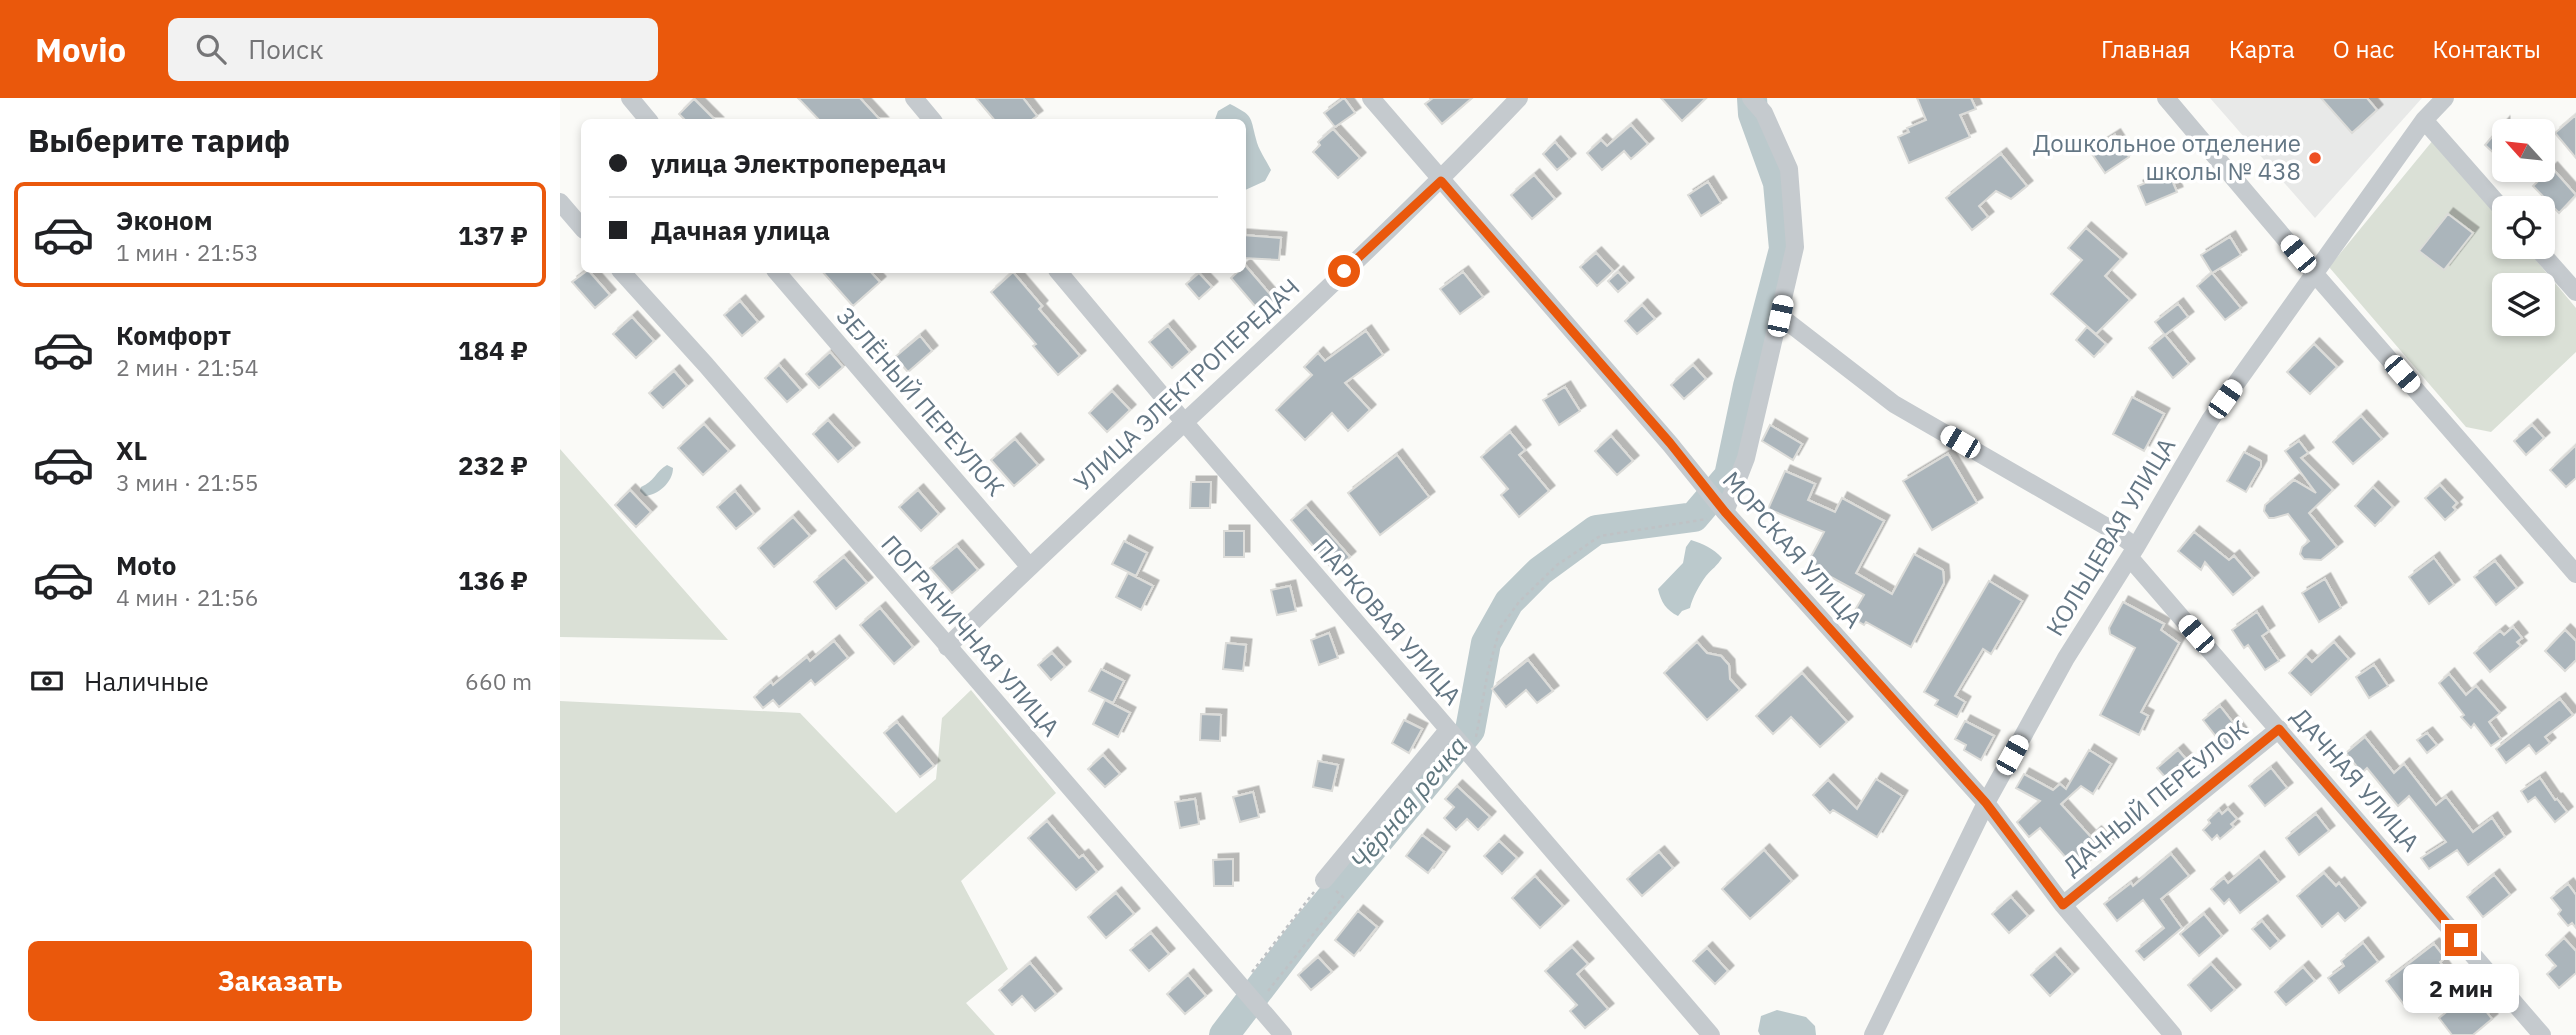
<!DOCTYPE html>
<html lang="ru">
<meta charset="utf-8">
<style>
body{margin:0;font-family:"IBM Plex Sans",sans-serif;background:#f2f2f2;color:#202124;height:100vh;display:flex;flex-direction:column;font-size:26px;white-space:nowrap}
*{box-sizing:border-box;margin:0}
p{font-size:23px;color:#757577}
.icon{flex:none;width:38px;height:38px;fill:none;stroke:currentColor;stroke-width:2;stroke-linecap:round;stroke-linejoin:round}
.map{position:relative;flex:1;overflow:hidden}
.sheet{display:flex;flex-direction:column;background:#fff;width:560px}
.sheet>*{flex:none}
.hud{position:absolute;left:21px;top:21px;width:665px;height:154px;border-radius:10px;box-shadow:0 4px 10px #0003;display:grid;align-content:center;height:154px;padding:0 28px;background:#fff}
.needle{width:46px;rotate:297deg}
.controls{position:absolute;left:1932px;top:21px;display:grid;gap:14px}
.controls a{display:grid;place-items:center;width:63px;height:63px;border-radius:10px;background:#fff;box-shadow:0 4px 10px #0003;font-size:35px}
.end{position:absolute;width:32px;height:32px;margin:-16px;border:9px solid #ea580c;background:#fff;box-shadow:0 0 0 4px #fff}
.from{border-radius:50%}
.bubble{position:absolute;height:49px;border-radius:10px;background:#fff;box-shadow:0 4px 10px #0003;font-size:23px;font-weight:700;line-height:49px;text-align:center}
.car{position:absolute;width:21px;height:42px;margin:-21px -10px;border-radius:9px;box-shadow:0 0 5px 2px #0007;background:linear-gradient(#fff 24%,#345 0 40%,#fff 0 76%,#345 0 86%,#fff 0)}
.hud b{display:flex;align-items:center;gap:24px;height:66px;font-size:26px}
.hud b+b{border-top:2px solid #e0e0e0}
.hud i{width:18px;height:18px;background:#202124}
ul{padding:0;list-style:none}
li{display:flex;align-items:center;gap:21px;height:105px;margin:0 14px 10px;padding:0 14px;border:4px solid transparent;border-radius:10px}
li div{flex:1}
li b{display:block;font-size:26px}
li em{font-style:normal;font-weight:700}
li.current{border-color:#ea580c}
li>.icon{width:63px;height:63px;stroke-width:1.5}
h2{padding:0 28px;font-size:32px;line-height:84px}
.pay{display:flex;align-items:center;gap:18px;height:77px;padding:0 28px;font-size:26px}
.pay p{margin-inline-start:auto}
.cta{display:flex;gap:14px;margin-top:auto;padding:14px 28px}
.cta a{flex:1;height:80px;border-radius:10px;background:#ea580c;color:#fff;font-size:28px;font-weight:700;line-height:80px;text-align:center}
header{display:flex;align-items:center;gap:42px;box-sizing:border-box;height:98px;padding:0 35px;background:#ea580c;color:#fff}
header strong{font-size:33px}
nav{display:flex;gap:38px;margin-inline-start:auto;font-size:24px}
.search{width:490px;height:63px;background:#f2f2f2;display:flex;align-items:center;gap:18px;box-sizing:border-box;padding:0 24px;border-radius:10px;color:#757577;font-size:26px}
main{display:flex;flex:1;min-height:0}
.map>svg:first-child{display:block}
.built{fill:#e8e9e8}
.green{fill:#dae0d6;fill-rule:evenodd}
.water{fill:#bbc9cc}
.lines{fill:none;stroke-linecap:round;stroke-linejoin:round}
.river{stroke:#bbc9cc;stroke-width:30}
.building{fill:#abb5bb;stroke:#dcdcd9;stroke-width:2;filter:url(#shadow)}
.path{stroke:#bfc2c5;stroke-width:2.5;stroke-dasharray:3.5 3.5;stroke-linecap:butt}
.minor{stroke:#c5cace;stroke-width:18}
.route{stroke:#ea580c;stroke-width:9}
.poi-dot{fill:#ee4f23;stroke:#fff;stroke-width:2.5}
.labels{text-anchor:middle;stroke-width:7;stroke-linejoin:round;paint-order:stroke}
.poi-label{font-size:24px;fill:#637684;stroke:#fff;text-anchor:end}
.street-label{font-size:24px;fill:#637684;stroke:#fff}
.water-label{font-size:26px;font-style:italic;fill:#5e767e;stroke:#fff}
</style>
<header>
<strong>Movio</strong>
<div class="search"><svg class="icon" aria-label="search" viewBox="0 0 24 24"><circle cx="10" cy="10" r="6"/><path d="M15 15l6 6"/></svg>Поиск</div>
<nav><a>Главная</a><a>Карта</a><a>О нас</a><a>Контакты</a></nav>
</header>
<main>
<section class="sheet">
<h2>Выберите тариф</h2>
<ul>
<li class="current"><svg class="icon" aria-label="car" viewBox="0 0 24 24"><path d="M5 17H2v-5l4-1 3-4h7l3 4 3 1v5h-3M9 17h6M6 11h13"/><circle cx="7" cy="17" r="2"/><circle cx="17" cy="17" r="2"/></svg><div><b>Эконом</b><p>1 мин · 21:53</p></div><em>137 ₽</em></li>
<li><svg class="icon" aria-label="car" viewBox="0 0 24 24"><path d="M5 17H2v-5l4-1 3-4h7l3 4 3 1v5h-3M9 17h6M6 11h13"/><circle cx="7" cy="17" r="2"/><circle cx="17" cy="17" r="2"/></svg><div><b>Комфорт</b><p>2 мин · 21:54</p></div><em>184 ₽</em></li>
<li><svg class="icon" aria-label="car" viewBox="0 0 24 24"><path d="M5 17H2v-5l4-1 3-4h7l3 4 3 1v5h-3M9 17h6M6 11h13"/><circle cx="7" cy="17" r="2"/><circle cx="17" cy="17" r="2"/></svg><div><b>XL</b><p>3 мин · 21:55</p></div><em>232 ₽</em></li>
<li><svg class="icon" aria-label="car" viewBox="0 0 24 24"><path d="M5 17H2v-5l4-1 3-4h7l3 4 3 1v5h-3M9 17h6M6 11h13"/><circle cx="7" cy="17" r="2"/><circle cx="17" cy="17" r="2"/></svg><div><b>Moto</b><p>4 мин · 21:56</p></div><em>136 ₽</em></li>
</ul>
<div class="pay"><svg class="icon" aria-label="cash" viewBox="0 0 24 24"><path d="M3 7h18v10H3z"/><circle cx="12" cy="12" r="2"/></svg>Наличные<p>660 m</p></div>
<div class="cta"><a>Заказать</a></div>
</section>
<div class="map">
<svg width="2016" height="937" viewBox="0 0 2016 937">
<defs>
<filter id="shadow"><feDropShadow dx="5.5" dy="-5.5" stdDeviation="0" flood-color="#0004"/></filter>
</defs>
<rect width="100%" height="100%" fill="#fafaf7"/>
<path class="built" d="M1650,0h212l-107,120z"/>
<path class="green" d="M1874,41l70,84v24h21l51,61v44l-85,80 -25,-5 -137,-160zM1944,187h39v39h-39z
M0,351l168,191 -168,-3z
M411,592l85,103 -95,88 47,88 -42,34 29,32h-435v-334l240,12 96,100 40,-34 6,-61z"/>
<path class="water" d="M670,6c23,12 20,11 26,35 2,10 10,21 15,31l-6,11 -22,10 -1,-69h-28l4,-11z
M107,367l6,3c0,14 -15,27 -28,28l-5,-5 1,-4c13,-5 15,-16 26,-22z
M1131,442c12,4 22,8 31,18 -5,8 -10,11 -16,18 -6,8 -14,22 -16,32l-8,3 -4,5c-12,-6 -17,-14 -20,-27l25,-26 3,-16z
M1217,912l29,7 9,9 1,9h-56l-2,-4 3,-15z"/>
<g class="lines">
<path class="river" d="M664,937l82,-107 164,-198 16,-87 23,-41 31,-31 56,-41 98,-13 35,-41 19,-90 36,-137 -6,-66 -25,-69 -1,-16"/>
</g>
<path class="building" d="M238,0h62l22,24h-61z
M416,0h47l14,18 -8,6h-33z
M784,0l11,15 -20,14 -11,-14z
M873,0h39l-30,26 -17,-20z
M1101,0h45l-24,23z
M1357,0h54l5,11 -16,6 10,22 -61,26 -11,-26 11,-5 -2,-4 19,-8z
M1761,0h46l10,12 -25,23z
M134,1l23,23h-30l-8,-8z
M2016,17v43l-21,-25z
M1944,25v25l-7,8 -12,-11z
M1071,27l17,19 -17,15 -7,-8 -22,19 -15,-17 14,-13 6,6z
M773,31l27,29 -22,20 -25,-26 7,-7 -2,-3z
M1555,37l14,22 -24,16 -15,-22z
M995,44l15,17 -13,11 -14,-16z
M1441,56l26,32 -16,13 -15,-8 -17,15 9,11 -16,13 -26,-32z
M1992,70l24,27 -17,18 -26,-27z
M1609,75l8,19 -31,13 -8,-19z
M974,77l21,24 -23,20 -21,-24z
M1148,84l13,21 -20,13 -13,-21z
M1888,116l25,19 -29,37 -25,-19z
M1526,130l35,31 -16,17 25,24 -34,34 -45,-40 31,-34 -14,-12z
M682,137l39,3 -2,22 -37,-2z
M1670,139l11,18 -29,18 -11,-18z
M1036,155l17,18 -16,15 -17,-19z
M685,167l31,36 -15,12 -30,-35z
M28,172l22,25 -15,13 -23,-26z
M261,172h48l11,12 -27,24z
M453,174l29,34 -3,3 41,47 -22,19 -25,-29 3,-2 -45,-52z
M903,174l20,25 -23,17 -20,-25z
M1058,174l10,11 -10,9 -10,-11z
M639,175l13,14 -13,12 -13,-15z
M1652,175l29,35 -16,12 -28,-34z
M180,203l18,21 -16,14 -18,-21z
M1618,206l10,13 -23,18 -10,-13z
M1082,207l13,14 -18,15 -12,-13z
M72,219l22,24 -18,17 -23,-24z
M608,228l22,26 -18,16 -23,-26z
M1527,229l19,17 -12,13 -18,-17z
M806,233l17,24 -38,28 25,27 -22,21 -16,-18 -27,27 -29,-30 36,-35 -8,-8 14,-14 7,8z
M1605,237l24,29 -16,14 -24,-30z
M360,238l12,15 -24,21 -13,-15z
M1754,246l23,23 -27,27 -23,-22z
M270,254l13,15 -24,21 -13,-14z
M219,267l22,25 -14,12 -22,-24z
M1133,267l13,14 -22,20 -13,-14z
M114,273l13,15 -24,22 -14,-15z
M1005,289l15,24 -21,14 -16,-25z
M552,293l18,19 -23,22 -18,-19z
M1572,299l32,17 -20,37 -31,-17z
M1801,318l21,23 -29,25 -20,-22z
M268,322l26,28 -16,14 -25,-28z
M144,326l25,27 -26,24 -25,-27z
M1210,327l32,19 -9,16 -31,-19z
M1972,327l12,13 -18,17 -12,-14z
M950,334l15,18 -6,5 30,36 -30,26 -18,-22 7,-6 -27,-32z
M1051,338l22,25 -16,14 -22,-24z
M455,341l23,26 -24,21 -23,-26z
M1739,343l9,12 -7,5 32,32 -24,23 28,34 -16,13 -17,-1 -4,-5 2,-7 7,-6 -21,-27 -14,4h-5l-5,-7 1,-6 29,-25 22,13 -31,-42z
M2016,347v33l-10,9 -16,-17z
M1684,354l17,9v5l-15,26 -19,-11z
M1388,356l29,49 -45,27 -29,-49z
M837,357l32,42 -49,38 -32,-42z
M1225,373l30,13 -7,16 27,12 7,-14 42,23 -28,52 36,21 22,-40 29,16 1,13 -33,64 -45,-25 -2,3 -13,-8 13,-22 -57,-31 17,-32 -56,-23z
M631,384h20l-1,26h-20z
M1880,387l17,18 -4,4 3,3 -11,10 -20,-22z
M1813,389l20,20 -18,19 -20,-20z
M70,392l21,22 -15,15 -21,-22z
M358,392l21,24 -18,17 -22,-24z
M175,393l19,23 -18,15 -19,-22z
M746,409l44,50 -16,14 -43,-51z
M233,419l17,19 -36,31 -16,-19z
M664,433h20v26h-20z
M1634,434l35,28 5,-4 19,22 -20,17 -28,-33 -4,8 -23,-19z
M564,443l23,12 -11,23 -24,-12z
M397,448l21,24 -26,23 -22,-25z
M284,459l23,26 -31,26 -22,-27z
M1874,460l20,27 -25,19 -20,-27z
M1935,463l22,27 -21,17 -22,-28z
M568,475l25,13 -12,24 -25,-13z
M1765,481l16,29 -22,14 -17,-29z
M1429,483l33,20 -31,53 -8,-5 -28,47 10,6 -8,15 -22,-12 3,-5 -14,-8z
M730,488l6,25 -19,4 -6,-25z
M1563,504l41,22 -3,6 18,13 -38,69 7,4 -9,19 -39,-20 35,-67 -25,-14 -1,-6z
M320,510l33,39 -19,17 -34,-39z
M1697,514l12,19 -7,5 17,25 -14,9 -17,-25 -4,3 -12,-18z
M1953,529l9,11 -5,4 4,4 -31,26 -16,-19 26,-22 4,4z
M2005,532l11,11v19l-11,11 -20,-20z
M769,535l9,25 -19,7 -8,-25z
M274,543l14,17 -33,27 -4,-5 -32,27 -6,-7 -10,8 -9,-11 17,-15 2,3 34,-28 3,4z
M1137,544l10,11 14,3 8,9 1,14 10,11 -33,30 -43,-47z
M1774,544l15,17 -38,36 -22,-22 17,-17 6,6z
M666,545l20,2 -3,26 -20,-2z
M492,555l13,14 -14,13 -13,-15z
M968,562l25,31 -16,12 -11,-13 -20,17 -14,-18z
M1814,567l14,21 -19,12 -13,-21z
M541,571l23,12 -11,22 -24,-12z
M1242,575l45,49 -27,25 -29,-30 -18,17 -17,-18z
M1889,576l17,21 10,-9 24,27 -11,9 12,17 -10,7 -17,-22 -3,4 -10,-11 3,-2 -25,-32z
M2000,601l13,16 -28,22 5,6 -14,11 -7,-9 -23,18 -10,-14z
M545,602l25,13 -12,24 -25,-13z
M1660,608l22,28 -17,14 -22,-28z
M641,616l20,1 -1,26 -20,-1z
M844,622l18,9 -13,24 -17,-10z
M1405,623l29,15 -13,24 -17,-10 2,-5 -11,-6z
M337,624l37,44 -14,11 -36,-44z
M1867,635l10,12 -10,8 -10,-13z
M1805,639l29,36 10,-9 32,41 10,-8 27,35 19,-14 13,19 -37,28 -11,-15 -28,19 -8,-11 25,-16 -37,-46 -11,10 -31,-38 -5,5 -16,-20z
M1529,652l22,14 -18,30 -12,-8 -20,18 30,33 5,-5 12,13 -23,20h-9l-7,-8 -2,2 -27,-31 -11,9 -12,-15 23,-21 -24,-13 8,-14 29,16 7,-6 6,5z
M1618,652l17,19 -21,18 -17,-19z
M543,657l17,19 -15,13 -17,-18z
M758,663l20,4 -6,26 -19,-4z
M1711,670l16,20 -22,18 -16,-20z
M1980,680l15,22 2,-1 10,13 -12,10 -20,-25 -7,5 -7,-11z
M1316,681l26,17 -25,41 -44,-27 -3,3 -17,-18 15,-15 29,29z
M897,688l33,31 -12,13 -11,-11 -11,11 -12,-12 10,-11 -9,-8z
M693,694l6,25 -19,5 -7,-25z
M635,701l4,25 -19,4 -5,-26z
M1668,711l9,10 -6,5 3,3 -14,12 -3,-4 -5,5 -9,-10 7,-7 -2,-3 11,-10 3,4z
M1756,716l13,17 -30,24 -13,-17z
M487,723l32,37 4,-3 14,17 -21,18 -48,-52z
M862,737l22,17 -16,21 -22,-17z
M939,743l18,17 -15,16 -18,-18z
M1204,752l28,31 -42,38 -28,-30z
M1099,754l14,16 -31,28 -15,-17z
M1611,756l18,22 -28,23 21,29 -38,32 -8,-9 28,-23 -21,-28 -26,21 -13,-17 27,-21 2,3z
M1699,759l20,25 -39,31 -11,-14 -5,5 -13,-15 13,-11 4,5z
M673,761v27h-19l-1,-26z
M1764,775l12,13 3,-3 21,25 -15,13 -7,-8 -16,14 -25,-31z
M1934,777l16,20 -27,22 -16,-20z
M975,778l28,30 -23,22 -28,-30z
M2008,786l8,11v33l-4,-5 -4,3 -10,-12 3,-4 -10,-12z
M556,795l18,21 -28,24 -18,-21z
M1451,799l17,19 -19,17 -17,-19z
M798,813l19,16 -23,29 -19,-16z
M1644,816l18,22 -23,20 -19,-22z
M1702,823l17,20 -9,8 -18,-20z
M591,835l18,21 -20,17 -19,-21z
M2004,840l12,13v22l-17,15 -12,-14 9,-8 -10,-11z
M1803,845l15,19 -39,31 -11,-15 16,-12 -3,-5z
M1874,846l11,14 -5,4 7,10 -9,7 4,5 -34,26 -22,-29z
M1012,849l16,17 -11,10 31,35 -23,19 -15,-17 7,-6 -32,-34z
M1147,850l21,23 -13,13 -22,-23z
M1495,856l18,20 -23,22 -19,-21z
M758,859l14,15 -21,18 -13,-15z
M470,865l26,31 -21,17 -13,-15 -10,9 -13,-15z
M1651,866l24,26 -24,21 -23,-26z
M1743,869l12,14 -29,24 -11,-13z
M628,877l18,21 -21,18 -18,-20z
M1911,894l21,27 -19,16h-21l-13,-17z"/>
<g class="lines">
<path class="path" d="M916,639l12,-66 12,-43 19,-26 38,-37 43,-29 107,-17
M692,874l62,-80
M708,893l75,-94 -8,-7"/>
<path class="minor" d="M70,0l20,24
M354,0l20,24
M811,0l299,346 55,68 261,291 77,102 110,130
M1606,0l148,175 262,301
M1864,22l80,91
M0,104l24,28
M1976,149l40,45
M60,172l86,95 577,670
M215,172l254,296
M497,172l128,153 526,612
M1220,218l114,88 220,127 22,16
M1165,414l21,-54 49,-211 -6,-78 -25,-56 -13,-15
M1570,460l412,477
M387,549c188,-185 390,-357 572,-549
M764,782l124,-150
M1503,807l216,-176
M1313,937l113,-232 80,-145 70,-111 74,-127 214,-300 21,-22"/>
</g>
<g class="lines">
<path class="route" d="M784,173l97,-90 229,262 55,69 261,291 77,102 216,-176 182,211"/>
</g>
<circle class="poi-dot" cx="1755" cy="60" r="7"/>
<g class="labels">
<g class="poi-label">
<text x="1741" y="54">Дошкольное отделение<tspan x="1741" dy="28">школы № 438</tspan></text>
</g>
<g class="street-label">
<text transform="translate(627 287) rotate(-43)" y="8">УЛИЦА ЭЛЕКТРОПЕРЕДАЧ</text>
<text transform="translate(360 304) rotate(49)" y="8">ЗЕЛЁНЫЙ ПЕРЕУЛОК</text>
<text transform="translate(1551 439) rotate(-59)" y="8">КОЛЬЦЕВАЯ УЛИЦА</text>
<text transform="translate(1232 452) rotate(49)" y="8">МОРСКАЯ УЛИЦА</text>
<text transform="translate(827 524) rotate(49)" y="8">ПАРКОВАЯ УЛИЦА</text>
<text transform="translate(410 538) rotate(49)" y="8">ПОГРАНИЧНАЯ УЛИЦА</text>
<text transform="translate(1795 682) rotate(49)" y="8">ДАЧНАЯ УЛИЦА</text>
<text transform="translate(1596 700) rotate(-39)" y="8">ДАЧНЫЙ ПЕРЕУЛОК</text>
</g>
<g class="water-label">
<text transform="translate(849 705) rotate(-50)" y="9">Чёрная речка</text>
</g>
</g>
</svg>
<div class="controls">
<a><svg class="needle" viewBox="-14 -14 28 28"><path d="M0-13l5 13h-10z" fill="#e53935"/><path d="M0 13l5-13h-10z" fill="#757577"/></svg></a>
<a><svg class="icon" aria-label="locate" viewBox="0 0 24 24"><circle cx="12" cy="12" r="6"/><path d="M12 2v4M12 18v4M2 12h4M18 12h4"/></svg></a>
<a><svg class="icon" aria-label="layers" viewBox="0 0 24 24"><path d="M12 4l9 5-9 5-9-5zM3 14l9 5 9-5"/></svg></a>
</div>
<i class="end from" style="left:784px;top:173px"></i>
<i class="end" style="left:1901px;top:842px"></i>
<div class="bubble" style="left:1843px;top:866px;width:116px">2 мин</div>
<i class="car" style="left:1738px;top:156px;rotate:320deg"></i>
<i class="car" style="left:1220px;top:218px;rotate:12deg"></i>
<i class="car" style="left:1842px;top:276px;rotate:139deg"></i>
<i class="car" style="left:1665px;top:301px;rotate:35deg"></i>
<i class="car" style="left:1400px;top:344px;rotate:300deg"></i>
<i class="car" style="left:1636px;top:536px;rotate:319deg"></i>
<i class="car" style="left:1452px;top:657px;rotate:29deg"></i>
<div class="hud">
<b><i class="from"></i>улица Электропередач</b>
<b><i></i>Дачная улица</b>
</div>
</div>
</main>
